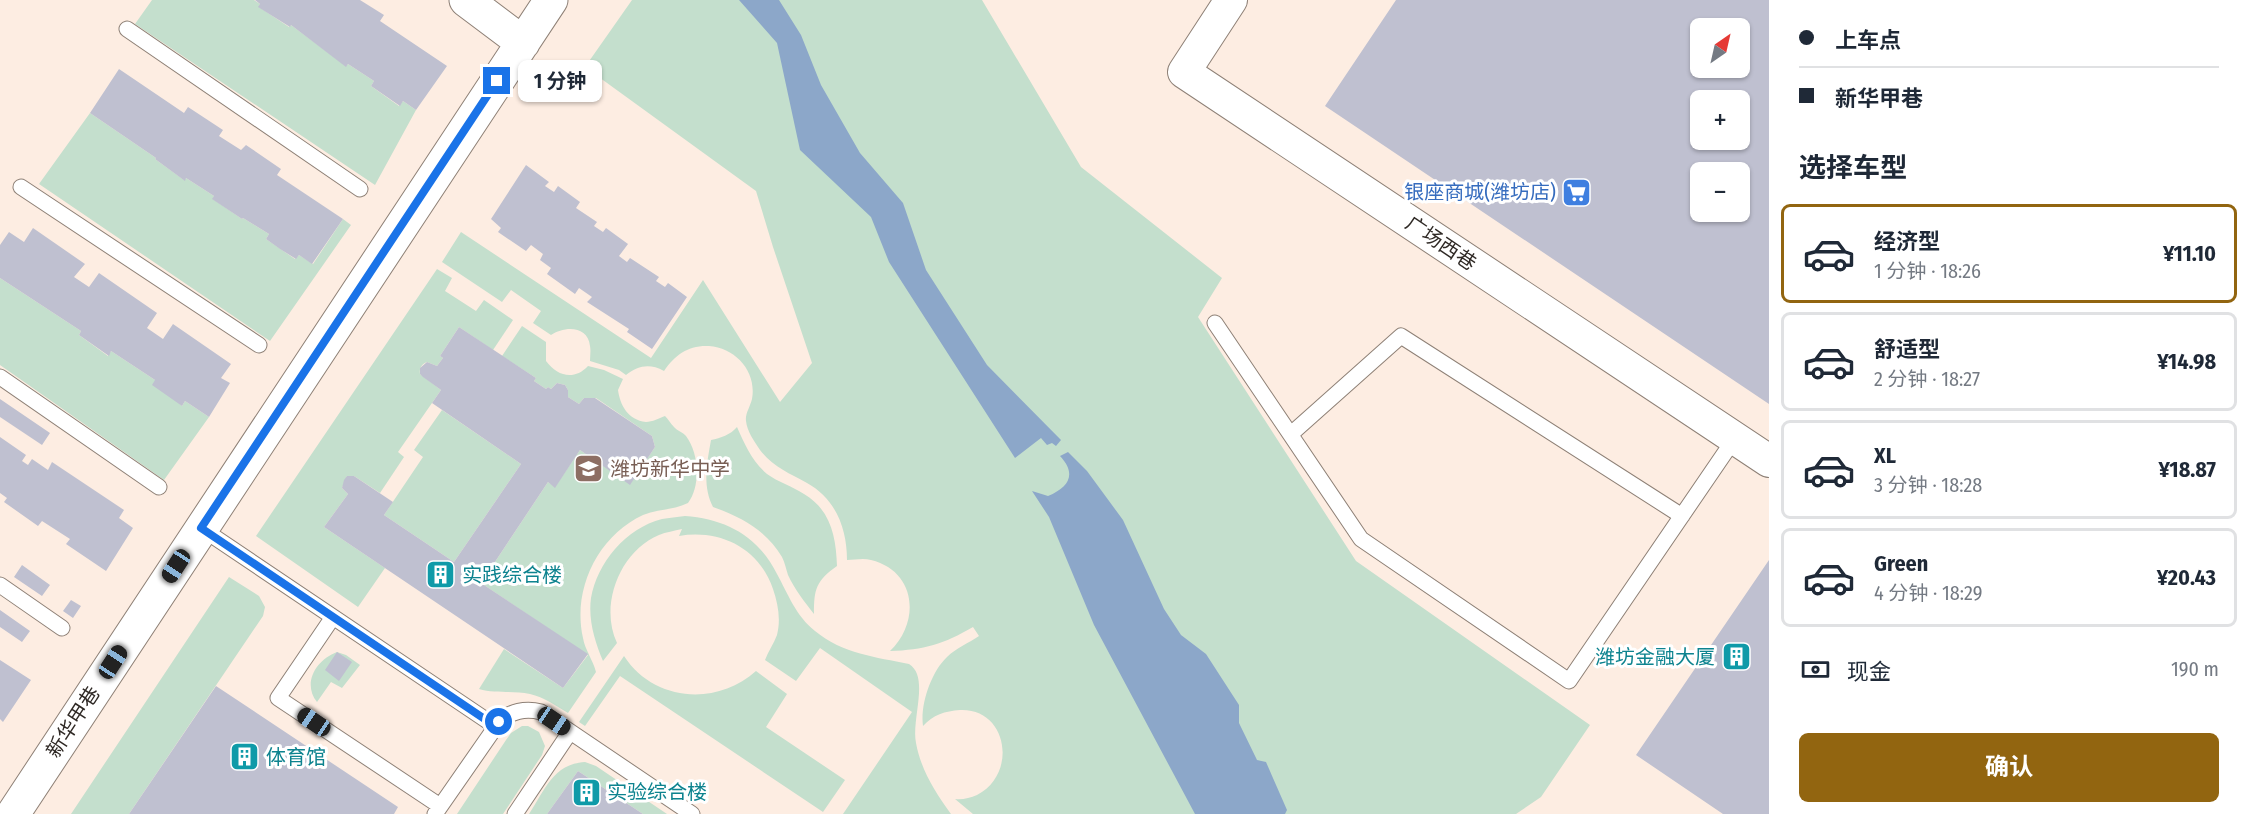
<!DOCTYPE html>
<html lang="zh">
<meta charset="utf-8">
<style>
body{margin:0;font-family:"Fira Sans Condensed","Noto Sans SC",sans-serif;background:#f6f6f7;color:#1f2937;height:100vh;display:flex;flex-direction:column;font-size:22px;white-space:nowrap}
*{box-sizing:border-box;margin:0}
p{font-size:20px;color:#747a83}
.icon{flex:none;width:33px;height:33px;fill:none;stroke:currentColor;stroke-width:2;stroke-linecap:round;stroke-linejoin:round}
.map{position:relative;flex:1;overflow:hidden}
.panel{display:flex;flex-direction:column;background:#fff;width:480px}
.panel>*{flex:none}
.top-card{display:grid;align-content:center;height:132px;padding:0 30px;background:#fff}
.needle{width:39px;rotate:34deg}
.fabs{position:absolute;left:1690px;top:18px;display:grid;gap:12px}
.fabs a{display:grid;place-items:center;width:60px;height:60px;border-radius:9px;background:#fff;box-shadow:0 2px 4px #0004;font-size:30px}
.end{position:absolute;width:27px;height:27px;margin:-14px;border:8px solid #1a73e8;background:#fff;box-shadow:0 0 0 3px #fff}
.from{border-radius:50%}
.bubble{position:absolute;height:42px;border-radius:9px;background:#fff;box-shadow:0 2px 4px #0004;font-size:20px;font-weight:700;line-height:42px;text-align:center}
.car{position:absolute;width:18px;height:36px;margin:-18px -9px;border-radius:8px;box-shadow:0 0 4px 2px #0007;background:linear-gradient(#222 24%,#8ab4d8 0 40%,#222 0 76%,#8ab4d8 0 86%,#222 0)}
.top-card b{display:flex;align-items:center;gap:21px;height:57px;font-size:22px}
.top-card b+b{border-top:2px solid #e0e1e3}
.top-card i{width:15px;height:15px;background:#1f2937}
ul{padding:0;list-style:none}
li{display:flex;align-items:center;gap:18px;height:99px;margin:0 12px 9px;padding:0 18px;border:3px solid #e0e1e3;border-radius:9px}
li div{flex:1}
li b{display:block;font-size:22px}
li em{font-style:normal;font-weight:700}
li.active{border-color:#926510}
li>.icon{width:54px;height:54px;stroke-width:1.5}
h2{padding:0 30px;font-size:27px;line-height:72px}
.pay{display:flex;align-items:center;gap:15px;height:66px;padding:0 30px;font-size:22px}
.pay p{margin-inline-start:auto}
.action{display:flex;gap:12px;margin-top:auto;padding:12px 30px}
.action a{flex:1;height:69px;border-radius:9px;background:#926510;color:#fff;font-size:24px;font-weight:700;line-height:69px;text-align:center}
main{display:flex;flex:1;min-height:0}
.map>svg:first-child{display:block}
.green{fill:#c4dfcd}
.water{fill:#8ca7c9}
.building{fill:#bfc0d0;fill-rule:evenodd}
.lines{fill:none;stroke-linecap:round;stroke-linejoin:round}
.lane-casing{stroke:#8e8076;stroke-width:17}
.street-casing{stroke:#8e8076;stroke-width:34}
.secondary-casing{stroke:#8e8076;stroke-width:35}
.lane{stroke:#fff;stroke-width:15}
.street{stroke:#fff;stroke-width:32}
.secondary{stroke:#fff;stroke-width:33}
.route{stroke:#1a73e8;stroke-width:8}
.labels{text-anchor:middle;stroke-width:6;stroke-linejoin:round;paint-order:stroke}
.shop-label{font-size:20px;fill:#366cbe;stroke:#fff;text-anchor:end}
.street-label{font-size:20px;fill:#2f2925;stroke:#fff}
.education-label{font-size:20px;fill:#785e54;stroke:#fff;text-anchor:start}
.culture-label{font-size:20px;fill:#0d838f;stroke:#fff;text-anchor:start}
</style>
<main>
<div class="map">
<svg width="1769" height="814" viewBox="0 0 1769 814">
<rect width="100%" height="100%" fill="#fdede2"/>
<path class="green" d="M152,0h102l6,4 -1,3 30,20 2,-2 55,41 2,-2 26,17 -3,5 28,20 4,-5 13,9 -41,75 -240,-161z
M632,0h350l99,167 141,111 -24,39 158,244 234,164 -49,72 -25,17h-543l-18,-15c7,1 15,-1 22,-4 41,-21 31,-87 -17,-85 -15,1 -27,5 -37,16 -3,-21 8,-54 24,-69 9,-9 22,-14 32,-21l-6,-9c-29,17 -49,23 -83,24 31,-30 26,-80 -19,-91 -8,-2 -16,0 -24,0 0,-31 -11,-61 -40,-77 -18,-10 -34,-16 -47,-33 -6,-9 -13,-19 -14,-29 -1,-7 4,-14 6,-22 5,-27 -16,-51 -43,-53 -21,-1 -34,9 -45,25 -15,-8 -26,-5 -38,4l-7,-5 -29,-9c0,-5 1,-10 0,-15 -2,-21 -26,-20 -39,-11l-18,-12 8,-12 -30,-21 -9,12 -60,-40 19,-30 190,126 52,-78 77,122 32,-39 -39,-116 -17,-56 -171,-124z
M90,113l66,45 -1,1 29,21 2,-2 28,18 -1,3 29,20 1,-1 26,16 -3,5 29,20 4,-4 14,9 30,-45 8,6 -81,116 -231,-157z
M437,269l15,9 -7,13 31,20 8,-11 29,20 -20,30 -34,-23 -19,29 3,2 -6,8 -10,-4c-5,2 -8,6 -7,12l21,16 -43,62 6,5 -24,36 -26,-17h-7l-5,12 6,6 -24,33 61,41 -27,39 -102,-71z
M0,278l81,53 -2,4 29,21 3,-5 44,29 27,26 3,-5 24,16 -45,63 -164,-115z
M522,326l24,16v19c11,15 28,20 42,5l16,4 19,9 -5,11c2,15 10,30 28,32 6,0 14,-4 19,-6 3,3 6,8 9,11 3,4 9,5 12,9 13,17 15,50 2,67 -14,7 -30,6 -45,12 -45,21 -71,74 -60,123 2,12 10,22 13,34l-28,41c-12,-7 -24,-16 -38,-19 -17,-4 -35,0 -51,-5l25,-40 59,39 25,-33 -107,-72 67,-101 7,5 25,-37 50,34 25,-37 -3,-11 -56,-38h-12l-5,6 -11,-7v-7l-3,-5 -8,-2 -6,6 -3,-2 -2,2 -12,-8 2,-3 -34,-22z
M442,410l79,54 -67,98 -70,-47 39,-58 -9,-7z
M737,427c8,18 15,34 30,47 11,8 25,12 37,20 27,16 32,43 33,72 -21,15 -23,23 -23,48 -10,-13 -19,-24 -26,-39 -2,-6 -3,-12 -6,-18 -16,-27 -41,-40 -69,-50 -11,-21 -6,-45 -2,-67 10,-2 19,-5 26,-13z
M685,516c41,3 73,20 92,58 11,20 19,42 38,57 28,23 61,26 94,33 21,13 2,55 7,79 5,27 19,49 35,71h-108l69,-102 -92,-64 -24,33 -31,-21c3,-8 9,-17 12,-25 4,-16 1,-31 -4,-46 -14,-41 -53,-60 -94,-53l3,-7c-8,2 -16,3 -23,6 -39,16 -60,70 -42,108l-14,18c-8,-19 -15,-41 -12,-63 6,-35 35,-70 71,-79 7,-1 15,-2 23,-3z
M229,577l30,19 6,11 -2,9 -134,198h-58z
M337,652l9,3 14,10 -18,23 -11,-6 -14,20c-15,-19 -1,-42 20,-50z
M624,656c29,45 92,51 132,15l31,23 -21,33 79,53 -22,32 -203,-136 -35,50 -6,-4z
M522,726h6l11,6 6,14 -3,9 -39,59h-46l49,-74 5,-7z
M585,762l11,4 71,48h-24l-65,-43 -31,43h-18c16,-24 24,-50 56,-52z"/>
<path class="water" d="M739,0h40l22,35 20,50 39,68 43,50 23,67 61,95 74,75 -5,6 -4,-3 -5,2 -6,-7 -26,20 -126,-196 -18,-45 -71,-67 -23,-107z
M1068,452l19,19 36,49 41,89 17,26 25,19 33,51v18l18,37 9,2 21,48 -2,4h-90l-101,-189 -45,-108 -17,-26 16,5c21,-9 29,-22 12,-40z"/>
<path class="building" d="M255,0h105l24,15 -4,6 67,45 -31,44 -13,-9 -3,5 -29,-20 3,-5 -26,-17 -2,3 -55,-42 -1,2 -32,-20 2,-3z
M1396,0h373v404l-444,-298zM1701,28h39v40h-39zM1701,100h39v40h-39zM1701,172h39v40h-39z
M119,69l65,44 4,-6 35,23 -4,6 22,14 5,-5 35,24 -4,6 66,44 -31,45 -13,-9 -3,4 -16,-10 -14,-10 3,-5 -26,-16 -1,1 -30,-20 2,-3 -28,-18 -1,3 -30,-22 1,-1 -66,-45z
M526,165l23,17 -4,4 9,6 4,-6 22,16 -4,6 21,14 -3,4 9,6 3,-4 22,16 -9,12 8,6 3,-4 29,19 -3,4 9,6 3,-4 19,14 -35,52 -25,-17 2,-3 -42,-27 5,-5 -13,-9 -4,6 -28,-20 4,-6 -11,-8 3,-6 -12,-9 -5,6 -28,-19 3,-4 -10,-9z
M33,228l52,36 -11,13 15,10 10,-14 58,40 -10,15 16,11 10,-15 58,40 -10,14 9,5 -21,34 -24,-16 -3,5 -30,-21 3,-5 -44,-29 -2,5 -30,-21 2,-4 -81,-53v-33l9,-13 15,10z
M459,327l77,51 -2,3 12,8 2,-2 3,2 6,-6 8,2 3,5v7l11,7 5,-6h11l57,38 3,11 -25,38 -50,-35 -25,38 -7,-6 -67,101 107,71 -25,34 -239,-161 24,-33 -6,-6 2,-8 3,-4h7l39,26 -9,13 70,47 67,-98 -89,-61 9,-13 -18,-13 -3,-3v-6l7,-6 10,4 6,-8 -3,-2z
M0,399l50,34 -8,12 -42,-28z
M0,437l26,18 -4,6 6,4 4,-6 16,11 4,-8 72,48 -5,8 14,10 -27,43 -40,-27 4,-5 -28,-18 -4,5 -34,-24 3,-4 -7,-5z
M1769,560v254h-46l-87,-59z
M22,565l28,20 -8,11 -28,-19z
M71,600l10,6 -8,12 -10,-7z
M0,610l30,21 -8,11 -22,-15z
M337,652l15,10 -13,19 -14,-11z
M0,660l31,20 -28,42 -3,-3z
M216,686l182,121 -4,7h-265z
M578,771l65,43h-96z"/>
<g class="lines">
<defs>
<path id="lane" d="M127,29l233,160
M21,187l238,158
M1215,323l146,216 208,142 166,-243
M0,377l159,110
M1291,434l110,-98 281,180
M201,528l294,198
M0,585l62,43
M333,617l-55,81 162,108
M435,814l64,-92c11,-11 27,-14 42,-10l151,102
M515,814l55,-82"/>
<path id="street" d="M1231,0l-47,72 585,389"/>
<path id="secondary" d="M466,0l57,43
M13,814l538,-814"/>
</defs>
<use href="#lane" class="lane-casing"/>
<use href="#street" class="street-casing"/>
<use href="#secondary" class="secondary-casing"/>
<use href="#lane" class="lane"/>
<use href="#street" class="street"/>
<use href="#secondary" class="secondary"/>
</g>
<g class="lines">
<path class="route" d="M497,81l-296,447 294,198 4,-4"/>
</g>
<defs>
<symbol id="supermarket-square" viewBox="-11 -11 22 22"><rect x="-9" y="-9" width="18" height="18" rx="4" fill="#3f7fe0" stroke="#fff"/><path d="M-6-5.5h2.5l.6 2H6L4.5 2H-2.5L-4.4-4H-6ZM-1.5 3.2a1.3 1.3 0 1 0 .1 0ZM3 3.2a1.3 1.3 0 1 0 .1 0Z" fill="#fff"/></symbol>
<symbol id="school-square" viewBox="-11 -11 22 22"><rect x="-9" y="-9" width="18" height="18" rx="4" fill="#8d6e63" stroke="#fff"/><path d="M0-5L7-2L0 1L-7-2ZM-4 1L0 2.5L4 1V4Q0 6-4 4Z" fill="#fff"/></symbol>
<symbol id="building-square" viewBox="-11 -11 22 22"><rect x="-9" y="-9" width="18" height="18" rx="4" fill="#0f9aa8" stroke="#fff"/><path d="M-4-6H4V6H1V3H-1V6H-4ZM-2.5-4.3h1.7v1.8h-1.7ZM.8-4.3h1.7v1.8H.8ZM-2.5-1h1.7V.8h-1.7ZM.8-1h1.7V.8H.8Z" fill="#fff"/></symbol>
</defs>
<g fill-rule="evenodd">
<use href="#supermarket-square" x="1560" y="176" width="33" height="33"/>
<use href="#school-square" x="572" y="452" width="33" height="33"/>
<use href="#building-square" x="424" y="558" width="33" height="33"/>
<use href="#building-square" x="1720" y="640" width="33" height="33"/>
<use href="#building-square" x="228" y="740" width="33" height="33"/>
<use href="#building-square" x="570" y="776" width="33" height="33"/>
</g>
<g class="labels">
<g class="shop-label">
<text x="1556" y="199">银座商城(潍坊店)</text>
</g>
<g class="street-label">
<text transform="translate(1441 243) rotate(34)" y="7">广场西巷</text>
<text transform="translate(73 722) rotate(-57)" y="7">新华甲巷</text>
</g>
<g class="education-label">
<text x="610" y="476">潍坊新华中学</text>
</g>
<g class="culture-label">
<text x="462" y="582">实践综合楼</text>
<text x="1715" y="664" text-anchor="end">潍坊金融大厦</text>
<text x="266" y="764">体育馆</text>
<text x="607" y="799">实验综合楼</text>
</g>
</g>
</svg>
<div class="fabs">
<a><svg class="needle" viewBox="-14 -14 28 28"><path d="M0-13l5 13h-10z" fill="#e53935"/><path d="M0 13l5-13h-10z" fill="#747a83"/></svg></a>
<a>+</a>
<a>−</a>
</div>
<i class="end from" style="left:499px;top:722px"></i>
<i class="end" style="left:497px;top:81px"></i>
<div class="bubble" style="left:518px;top:60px;width:84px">1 分钟</div>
<i class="car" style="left:176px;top:566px;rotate:213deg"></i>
<i class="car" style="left:113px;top:662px;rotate:33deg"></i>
<i class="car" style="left:554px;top:721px;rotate:124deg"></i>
<i class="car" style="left:314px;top:722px;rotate:304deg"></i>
</div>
<section class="panel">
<div class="top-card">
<b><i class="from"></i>上车点</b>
<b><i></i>新华甲巷</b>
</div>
<h2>选择车型</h2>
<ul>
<li class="active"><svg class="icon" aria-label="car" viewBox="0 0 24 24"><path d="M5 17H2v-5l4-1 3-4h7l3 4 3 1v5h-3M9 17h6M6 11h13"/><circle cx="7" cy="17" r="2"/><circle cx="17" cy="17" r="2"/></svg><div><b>经济型</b><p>1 分钟 · 18:26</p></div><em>¥11.10</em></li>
<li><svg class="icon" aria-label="car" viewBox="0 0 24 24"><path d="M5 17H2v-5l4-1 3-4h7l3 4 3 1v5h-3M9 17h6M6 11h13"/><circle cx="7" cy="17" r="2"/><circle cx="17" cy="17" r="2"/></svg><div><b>舒适型</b><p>2 分钟 · 18:27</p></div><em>¥14.98</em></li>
<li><svg class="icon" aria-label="car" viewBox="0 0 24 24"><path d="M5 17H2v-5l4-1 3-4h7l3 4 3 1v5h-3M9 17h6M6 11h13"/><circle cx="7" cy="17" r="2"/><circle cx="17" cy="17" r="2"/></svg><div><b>XL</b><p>3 分钟 · 18:28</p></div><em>¥18.87</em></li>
<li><svg class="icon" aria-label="car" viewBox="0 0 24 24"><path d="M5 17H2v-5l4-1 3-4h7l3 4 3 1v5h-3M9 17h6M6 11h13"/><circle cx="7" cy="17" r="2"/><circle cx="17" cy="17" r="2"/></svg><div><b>Green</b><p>4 分钟 · 18:29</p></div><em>¥20.43</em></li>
</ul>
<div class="pay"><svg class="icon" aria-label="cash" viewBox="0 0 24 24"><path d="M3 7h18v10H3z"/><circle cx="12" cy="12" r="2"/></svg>现金<p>190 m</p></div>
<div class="action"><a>确认</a></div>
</section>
</main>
